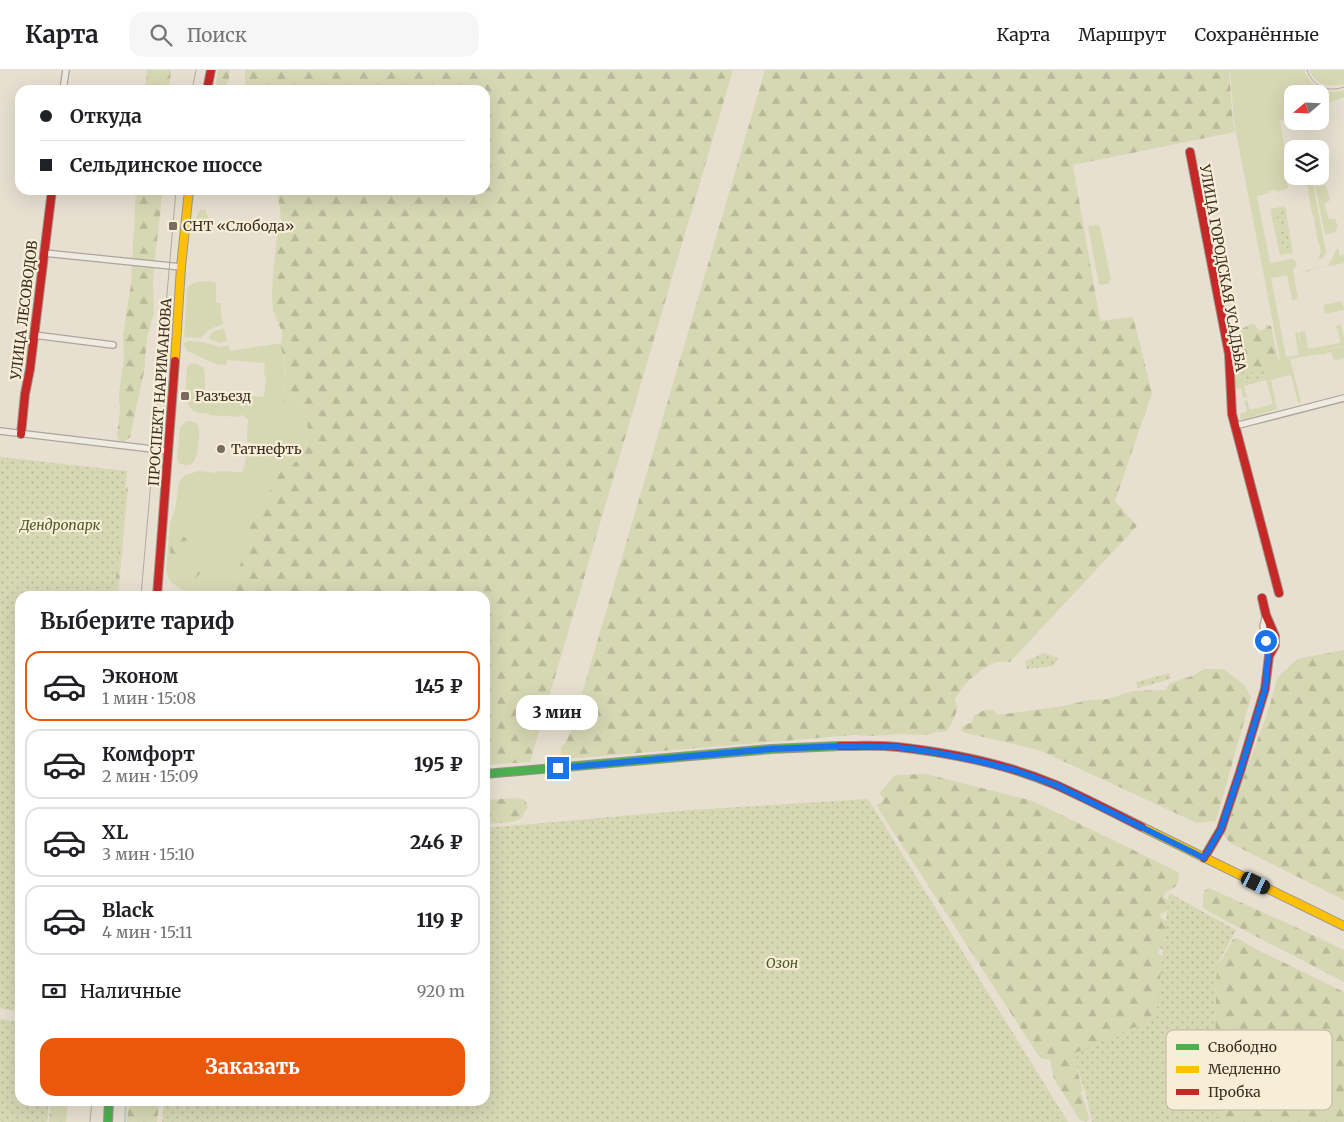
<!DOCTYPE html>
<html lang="ru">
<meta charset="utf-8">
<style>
body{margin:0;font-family:Merriweather,serif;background:#f6f6f6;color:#202124;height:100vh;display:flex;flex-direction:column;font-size:19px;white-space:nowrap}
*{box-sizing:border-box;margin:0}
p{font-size:16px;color:#757577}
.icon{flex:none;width:28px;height:28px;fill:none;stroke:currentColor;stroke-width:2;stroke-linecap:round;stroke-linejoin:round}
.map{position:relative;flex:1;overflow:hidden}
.details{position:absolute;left:15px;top:521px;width:475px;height:515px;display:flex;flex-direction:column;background:#fff;border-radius:15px;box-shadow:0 5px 20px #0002}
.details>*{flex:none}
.banner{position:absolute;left:15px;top:15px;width:475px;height:110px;border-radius:15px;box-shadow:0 5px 20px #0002;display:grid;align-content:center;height:110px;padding:0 25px;background:#fff}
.needle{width:32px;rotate:251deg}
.tools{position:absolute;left:1284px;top:15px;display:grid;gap:10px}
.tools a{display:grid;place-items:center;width:45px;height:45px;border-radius:10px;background:#fff;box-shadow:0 5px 20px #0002;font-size:25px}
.end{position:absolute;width:22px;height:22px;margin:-11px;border:6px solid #1a73e8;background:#fff;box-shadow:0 0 0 2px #fff}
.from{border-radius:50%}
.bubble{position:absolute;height:35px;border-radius:15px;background:#fff;box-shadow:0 5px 20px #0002;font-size:16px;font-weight:800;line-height:35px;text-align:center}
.car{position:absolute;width:15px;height:30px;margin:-15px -8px;border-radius:6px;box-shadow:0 0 4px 1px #0007;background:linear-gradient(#222 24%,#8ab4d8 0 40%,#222 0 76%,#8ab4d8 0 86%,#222 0)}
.banner b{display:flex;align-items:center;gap:18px;height:48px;font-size:19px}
.banner b+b{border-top:1px solid #e0e0e0}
.banner i{width:12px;height:12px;background:#202124}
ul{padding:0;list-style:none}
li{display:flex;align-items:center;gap:15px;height:70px;margin:0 10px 8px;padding:0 15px;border:2px solid #e0e0e0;border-radius:15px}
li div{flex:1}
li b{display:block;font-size:19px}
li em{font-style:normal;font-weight:800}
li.on{border-color:#ea580c}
li>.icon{width:45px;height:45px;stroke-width:1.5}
h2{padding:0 25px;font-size:22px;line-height:60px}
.pay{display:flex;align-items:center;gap:12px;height:55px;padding:0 25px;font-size:19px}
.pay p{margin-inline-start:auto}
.action{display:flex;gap:10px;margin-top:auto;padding:10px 25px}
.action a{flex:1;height:58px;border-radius:15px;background:#ea580c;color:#fff;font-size:20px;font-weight:800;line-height:58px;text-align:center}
header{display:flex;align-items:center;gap:30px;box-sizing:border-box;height:70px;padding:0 25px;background:#fff;border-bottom:1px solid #e0e0e0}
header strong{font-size:24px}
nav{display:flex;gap:28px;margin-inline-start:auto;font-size:18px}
.search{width:350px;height:45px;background:#f6f6f6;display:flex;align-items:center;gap:12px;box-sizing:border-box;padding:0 18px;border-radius:15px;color:#757577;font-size:19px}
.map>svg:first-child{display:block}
.grass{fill:#d6d7b3}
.forest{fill:url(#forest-firs)}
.park{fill:url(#park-dots)}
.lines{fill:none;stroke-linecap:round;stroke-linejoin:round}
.stream{stroke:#bcccc2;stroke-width:2}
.street-casing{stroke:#ada599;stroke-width:8}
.fast-casing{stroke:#9c958a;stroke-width:10}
.slow-casing{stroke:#9c958a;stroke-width:10}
.jam-casing{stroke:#9c958a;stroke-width:10}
.street{stroke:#efebe3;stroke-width:5.5}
.fast{stroke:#4caf50;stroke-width:8}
.slow{stroke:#ffc107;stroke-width:8}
.jam{stroke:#c62828;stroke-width:8}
.tram{stroke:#afaaa2;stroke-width:1}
.route{stroke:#1a73e8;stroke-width:6}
.poi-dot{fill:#786c5e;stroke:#f7eed8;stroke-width:2}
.labels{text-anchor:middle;stroke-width:4.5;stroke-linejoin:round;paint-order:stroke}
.poi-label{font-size:14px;fill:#3d2e20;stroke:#f7eed8;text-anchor:start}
.street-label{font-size:14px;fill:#3d2e20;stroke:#f7eed8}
.park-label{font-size:14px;font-style:italic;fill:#4d5a26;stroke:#f7eed8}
.key{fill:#f7eed8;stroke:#bfb4a1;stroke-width:1}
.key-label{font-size:14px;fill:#3d2e20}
</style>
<header>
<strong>Карта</strong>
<div class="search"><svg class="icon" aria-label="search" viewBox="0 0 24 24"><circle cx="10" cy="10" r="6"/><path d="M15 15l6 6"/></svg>Поиск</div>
<nav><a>Карта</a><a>Маршрут</a><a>Сохранённые</a></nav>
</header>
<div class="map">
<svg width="1344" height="1052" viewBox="0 0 1344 1052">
<defs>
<pattern id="forest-firs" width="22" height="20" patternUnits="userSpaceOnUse" patternTransform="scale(1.25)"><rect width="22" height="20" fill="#d6d7b3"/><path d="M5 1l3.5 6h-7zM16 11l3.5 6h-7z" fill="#b9b99a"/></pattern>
<pattern id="park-dots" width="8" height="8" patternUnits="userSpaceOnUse" patternTransform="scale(1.25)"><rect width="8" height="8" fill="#d6d7b3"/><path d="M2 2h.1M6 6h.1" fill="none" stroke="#b9b99a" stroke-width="1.8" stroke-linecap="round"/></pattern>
</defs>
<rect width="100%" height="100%" fill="#e7e0d1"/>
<path class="grass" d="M1230,0h74c6,16 23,26 40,20v7l-24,9v-12h-28v22l-12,5 10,58 13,-3h12v2l-28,5 1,5 -2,1 -10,3 -1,-2 -6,1v2l-12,3 13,67 22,-4 4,2 1,4 -4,5 5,29 -6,1 -5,-25 -16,3 15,79 13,-2 -4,-22 3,-1 4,23 -3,-23 6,-1 3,18 32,-6 -2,-14h-2l-1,-3 6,-2 3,14v8l-24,5 24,-4v11l-10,3 -3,-9 -8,3 -3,-1 -30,5 11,43 -3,1 -7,-28 -20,5 6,29 -35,11 -2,-2v-4l7,-3 -3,-10 3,-1 3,10 23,-6 -7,-24 -22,6 3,11 -4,1 -2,-10 -4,1 -3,-2 1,-18 45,-10 -46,-237z
M1309,0h35v14c-16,4 -28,1 -35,-14z
M1312,109l14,73 -3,6 -5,2 1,-3 1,-1v-4h1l-2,-9h-1l-5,-29h-1l-4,-23h1l-3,-10z
M1314,109h2l2,8 6,-2 2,1 4,14 -6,4 5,15h6l3,7 -3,6 -10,3z
M1285,136l8,47 -13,2 -10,-46z
M1097,155l3,2 11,52 -3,5 -9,1 -11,-59z
M1338,177l2,9 4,-1v8l-34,7 -4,4v-4l22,-4z
M211,211l5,2v20h5v9l2,12 -13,5 -9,9 -17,-1 3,-48c5,-9 15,-7 24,-8z
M1342,231l2,9 -19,4 -2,-9z
M224,258l3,12 -7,3 -10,-4 -1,-3 4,-4z
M188,271l15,1 17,5 8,-2 2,6 52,-8c-1,9 2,16 3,24 1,10 -1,19 -4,28l19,6 6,7 2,26 -2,12 -6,11 -12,13 -10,5 -5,11 -18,26 -6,15 -5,25 -9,30 2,14h-11v-1l-37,-3 -9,-3 -10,-8 -4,-9 4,-49 5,-13 4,-28 6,-7 14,-4 18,2 1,-2 24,1 2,-6h1l1,-12h5l1,-11 -5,-1v-3l1,-20 -3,-1v-2l-6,-1 -1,2 -29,-2v-2c-29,4 -23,-25 -22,-45l2,-4 6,-1 9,5 1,8v16l59,5 2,-20 -2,-3 1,-11 -38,-3v5l-11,-1 -29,-13 -4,-7z
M187,351c16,-1 12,14 11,25 -1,11 -4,25 -19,17l-2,-5 3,-31 3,-3z"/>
<path class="forest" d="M147,0h24l-2,20h-24z
M218,0h12l-1,9 -5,11h-8l1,-17z
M245,0h488l-203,692 -45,3v-169h-248l-2,-14 9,-30 5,-26 6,-14 18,-26 5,-11 3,-5h7l12,-13 6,-11 2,-12 -2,-26 -6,-7 -5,-3 -4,8 -6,-2 -4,-9 3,-9 2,-17 -5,-22 1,-15 -9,-22 -1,-15 1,-22 4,-38 4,-15 -1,-12 -4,-18h209v-100h-240z
M765,0h464l4,52 2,10 -162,33 27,156 33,-4 19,76 -37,108 22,25 -127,136c-4,0 -9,-1 -12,0 -15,3 -38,25 -43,38 1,3 2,5 2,8 0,6 -8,20 -11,24h-10l-9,3 -28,-1 -27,2 -18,-1 -288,24 -5,-4v-7l5,-6 5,-11z
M136,120h26l-1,17 -5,42 -3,31 1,33 -7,25 -3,34 -14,65 -7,5 -4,-2 -2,-4 3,-26 -1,-17 5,-35 -1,-22 8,-52z
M200,140h5l6,14 -8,7 -6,-2 -2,-10z
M1252,253l4,3 3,5 4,-1 4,-5 4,1 7,35 -6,6 -5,2 -6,-2 -17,6 -7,4 -3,-2v-19l2,-6 -1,-9 7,-12z
M128,417l-10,109h-16l9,-103z
M182,466l4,2 3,12 -5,5v6l-7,3c-8,-6 -7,-16 -7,-25l2,-2z
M195,492l4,3 2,8 -10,9 -2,-2c-3,-7 -1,-16 6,-18z
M1344,580v250l-114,-57 -7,-9 46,-126 8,-30 20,-19z
M1204,599h20l20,16 7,12 -35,124 -19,2 -158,-73 -77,-18 -1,-5 11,-5 2,-7 11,-5h8l5,5 65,-9 26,-6 19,-1 24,-8 33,-1 5,-7 22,-7z
M926,704l107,27 145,71c3,12 -2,16 -13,20l-1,5 4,3 1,4 -3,8 -6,2 1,4 10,5 -6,28 -5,-3 -3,6 10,3 -6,60 -84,44v8l5,19 -1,5 7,20 1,7 -3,2 -6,-2 -26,-41c-2,-6 -2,-13 -4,-19l-10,-2 -164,-253 6,-3 2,-3 -4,-5 1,-3 14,-16z
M516,728l9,2 3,7 -7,11 -8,4 -28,2v-24z
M1209,818l91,41 44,21v32l-131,-68 -10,-7v-11l2,-6z
M1237,868l17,10 90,44v130h-131l8,-61 -4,-14 -4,-9 2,-73 6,-4 12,-22z
M51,1031h17l-2,21h-17z
M129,1031h30l-2,21h-30z"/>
<path class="park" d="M1283,140l7,37 -7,2 -7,-37z
M1263,300l2,7 -20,6 -2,-8z
M0,387l127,14 -13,125h-94v416l-20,-4z
M1044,583l14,5 -2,4 -3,4 -26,3 -2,-8z
M1169,603l2,6 -33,9 -2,-6z
M868,729l200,323h-906l2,-21h321v-273l205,-18z
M1169,823l67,37 -19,35 -2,90 6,67h-129l-6,-27 -13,-41 83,-36z
M0,949l20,3v79h29l-2,21h-47z"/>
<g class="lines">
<path class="stream" d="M125,1052l1,-18"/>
<defs>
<path id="street" d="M63,20l3,-20
M44,183l137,14
M34,265l79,10
M1235,356l109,-28
M0,361l169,20
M1266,545l-3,11 6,30"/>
<path id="fast" d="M485,704l286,-25 69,-3
M108,1052l1,-21"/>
<path id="slow" d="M175,291l6,-94 8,-77
M1142,757l202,99"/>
<path id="jam" d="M207,20l4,-20
M1190,82l39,202 3,60 47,179
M21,364l4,-40 5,-25 22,-179
M157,526l18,-235
M840,676c19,0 39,-1 58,1 53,6 109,17 158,38 29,13 58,28 86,42
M1204,788l17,-29 19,-57 25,-83 4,-33 6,-11v-9l-9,-21 -4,-17"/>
</defs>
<use href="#street" class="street-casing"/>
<use href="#fast" class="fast-casing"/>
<use href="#slow" class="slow-casing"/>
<use href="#jam" class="jam-casing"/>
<use href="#street" class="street"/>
<use href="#fast" class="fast"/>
<use href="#slow" class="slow"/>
<use href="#jam" class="jam"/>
<path class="tram" d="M1307,0c5,16 21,23 37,17
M192,20l4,-20
M141,526l35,-406
M90,1052l2,-21"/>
</g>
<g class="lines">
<path class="route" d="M558,698l213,-19 71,-3 54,1 37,5 41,8 40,10 42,15 148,73 17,-29 19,-57 25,-83 3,-33 -2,-15"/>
</g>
<g class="poi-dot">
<rect x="168" y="151" width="10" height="10" rx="2.5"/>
<rect x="180" y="321" width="10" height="10" rx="2.5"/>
<circle cx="221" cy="379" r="5"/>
</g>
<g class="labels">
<g class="poi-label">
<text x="183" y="161">СНТ «Слобода»</text>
<text x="195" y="331">Разъезд</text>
<text x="231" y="384">Татнефть</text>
</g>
<g class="street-label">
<text transform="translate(1223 198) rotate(80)" y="5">УЛИЦА ГОРОДСКАЯ УСАДЬБА</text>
<text transform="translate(24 240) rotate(-83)" y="5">УЛИЦА ЛЕСОВОДОВ</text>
<text transform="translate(160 322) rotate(-86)" y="5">ПРОСПЕКТ НАРИМАНОВА</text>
</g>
<g class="park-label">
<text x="60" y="460">Дендропарк</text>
<text x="782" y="898">Озон</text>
</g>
</g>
<rect x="1166" y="960" width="166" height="80" rx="8" class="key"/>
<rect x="1176" y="974" width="23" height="6" fill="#4caf50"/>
<rect x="1176" y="996" width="23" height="7" fill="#ffc107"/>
<rect x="1176" y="1019" width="23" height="6" fill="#c62828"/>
<g class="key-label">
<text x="1208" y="982">Свободно</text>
<text x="1208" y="1004">Медленно</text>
<text x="1208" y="1027">Пробка</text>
</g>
</svg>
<div class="tools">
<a><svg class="needle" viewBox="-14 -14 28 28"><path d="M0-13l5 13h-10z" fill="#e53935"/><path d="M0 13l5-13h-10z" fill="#757577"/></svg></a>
<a><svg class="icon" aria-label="layers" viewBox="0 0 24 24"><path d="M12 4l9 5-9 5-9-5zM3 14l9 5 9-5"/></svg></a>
</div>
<i class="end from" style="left:1266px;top:571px"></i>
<i class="end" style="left:558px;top:698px"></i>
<div class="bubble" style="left:516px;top:625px;width:82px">3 мин</div>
<i class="car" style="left:1256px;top:813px;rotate:116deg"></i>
<div class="banner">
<b><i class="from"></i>Откуда</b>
<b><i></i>Сельдинское шоссе</b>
</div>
<section class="details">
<h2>Выберите тариф</h2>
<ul>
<li class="on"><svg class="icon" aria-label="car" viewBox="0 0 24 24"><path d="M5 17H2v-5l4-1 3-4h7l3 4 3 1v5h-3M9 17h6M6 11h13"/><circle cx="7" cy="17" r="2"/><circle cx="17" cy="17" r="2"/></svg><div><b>Эконом</b><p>1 мин · 15:08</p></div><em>145 ₽</em></li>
<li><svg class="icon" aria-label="car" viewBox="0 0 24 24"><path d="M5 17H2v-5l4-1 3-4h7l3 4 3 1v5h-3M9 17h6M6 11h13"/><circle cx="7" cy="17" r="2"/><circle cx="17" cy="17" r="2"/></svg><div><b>Комфорт</b><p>2 мин · 15:09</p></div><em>195 ₽</em></li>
<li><svg class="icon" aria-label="car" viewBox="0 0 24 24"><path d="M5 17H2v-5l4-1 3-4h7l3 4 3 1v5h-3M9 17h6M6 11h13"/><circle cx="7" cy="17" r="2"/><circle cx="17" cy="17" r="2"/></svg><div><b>XL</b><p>3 мин · 15:10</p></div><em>246 ₽</em></li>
<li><svg class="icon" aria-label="car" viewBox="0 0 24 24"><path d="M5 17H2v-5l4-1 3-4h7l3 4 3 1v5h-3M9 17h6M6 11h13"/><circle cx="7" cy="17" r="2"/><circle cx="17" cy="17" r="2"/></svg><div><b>Black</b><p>4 мин · 15:11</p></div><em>119 ₽</em></li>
</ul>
<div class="pay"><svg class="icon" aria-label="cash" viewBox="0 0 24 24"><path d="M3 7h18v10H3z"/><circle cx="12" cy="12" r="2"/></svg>Наличные<p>920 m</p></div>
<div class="action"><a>Заказать</a></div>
</section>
</div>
